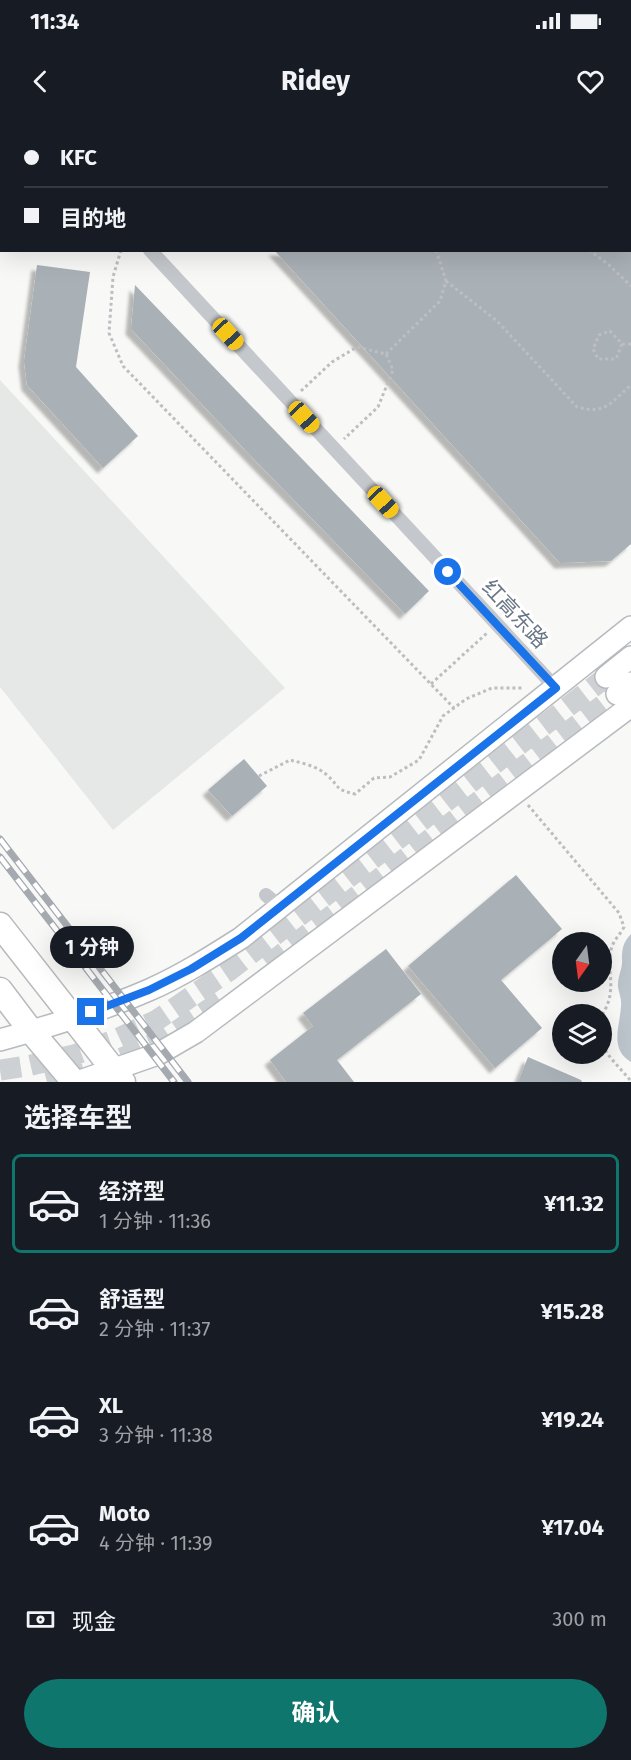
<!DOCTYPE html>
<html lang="zh">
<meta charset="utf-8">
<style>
body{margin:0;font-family:"Fira Sans","Noto Sans SC",sans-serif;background:#242831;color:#f1f3f6;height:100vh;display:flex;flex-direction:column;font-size:22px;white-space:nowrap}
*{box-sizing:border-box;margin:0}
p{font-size:20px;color:#9ea1a6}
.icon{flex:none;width:33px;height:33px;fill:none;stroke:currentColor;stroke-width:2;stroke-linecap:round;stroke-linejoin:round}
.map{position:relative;height:962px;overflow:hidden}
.panel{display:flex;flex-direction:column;background:#171b24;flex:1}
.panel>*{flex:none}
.banner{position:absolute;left:0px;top:0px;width:632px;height:132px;box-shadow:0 6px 24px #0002;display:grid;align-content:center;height:132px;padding:0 24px;background:#171b24}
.needle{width:39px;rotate:194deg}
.tools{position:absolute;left:552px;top:812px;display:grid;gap:12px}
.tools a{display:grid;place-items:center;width:60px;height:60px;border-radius:50%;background:#171b24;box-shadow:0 6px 24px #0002;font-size:30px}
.end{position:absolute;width:27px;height:27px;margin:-14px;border:8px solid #1a73e8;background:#fff;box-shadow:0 0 0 3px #fff}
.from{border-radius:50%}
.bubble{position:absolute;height:42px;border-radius:21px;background:#171b24;box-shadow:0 6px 24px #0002;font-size:20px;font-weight:700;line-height:42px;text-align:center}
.car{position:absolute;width:18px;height:36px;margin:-18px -9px;border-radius:8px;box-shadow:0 0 4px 2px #0007;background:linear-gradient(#f5c518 24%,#345 0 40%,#f5c518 0 76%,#345 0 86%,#f5c518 0)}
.banner b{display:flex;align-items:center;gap:21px;height:57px;font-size:22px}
.banner b+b{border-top:2px solid #363941}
.banner i{width:15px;height:15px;background:#f1f3f6}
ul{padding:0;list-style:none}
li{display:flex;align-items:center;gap:18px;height:99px;margin:0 12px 9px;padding:0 12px;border:3px solid transparent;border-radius:9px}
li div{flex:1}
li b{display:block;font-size:22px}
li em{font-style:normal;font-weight:700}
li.selected{border-color:#0f766e}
li>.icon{width:54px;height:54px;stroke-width:1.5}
h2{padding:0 24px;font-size:27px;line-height:72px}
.pay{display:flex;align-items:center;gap:15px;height:66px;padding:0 24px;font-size:22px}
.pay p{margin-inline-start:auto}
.primary-button{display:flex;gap:12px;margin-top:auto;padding:12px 24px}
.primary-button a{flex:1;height:69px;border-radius:36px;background:#0f766e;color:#fff;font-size:24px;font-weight:700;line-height:69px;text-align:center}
.status{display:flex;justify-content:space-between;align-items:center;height:42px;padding:0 30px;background:#171b24;direction:ltr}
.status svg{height:16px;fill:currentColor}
header{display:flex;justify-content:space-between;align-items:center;height:78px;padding:0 24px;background:#171b24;font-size:27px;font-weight:700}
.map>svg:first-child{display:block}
.built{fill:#e6e7e7}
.water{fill:#bcc5cb}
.building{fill:#a9b0b6;filter:url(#shadow)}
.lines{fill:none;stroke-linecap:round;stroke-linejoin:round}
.primary-tunnel{stroke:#cdd1d4;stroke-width:21;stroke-dasharray:21 10;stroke-linecap:butt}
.primary-casing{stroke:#b7bbbf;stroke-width:24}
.highway-casing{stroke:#b7babd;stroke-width:27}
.path{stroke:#bcbec1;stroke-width:3;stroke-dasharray:3 3;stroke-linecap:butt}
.street{stroke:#c4c7cb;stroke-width:14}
.primary{stroke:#fff;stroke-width:21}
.highway{stroke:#fff;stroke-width:24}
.rail-casing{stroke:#a5aab0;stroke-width:7}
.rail{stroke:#fff;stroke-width:4.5;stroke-dasharray:14;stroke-linecap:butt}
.route{stroke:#1a73e8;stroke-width:8}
.labels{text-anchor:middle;stroke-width:6;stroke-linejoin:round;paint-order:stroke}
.street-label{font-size:21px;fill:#697685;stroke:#fff}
</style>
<div class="status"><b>11:34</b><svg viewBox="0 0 49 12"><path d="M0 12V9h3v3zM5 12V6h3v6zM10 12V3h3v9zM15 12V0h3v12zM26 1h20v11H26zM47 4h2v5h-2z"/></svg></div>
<header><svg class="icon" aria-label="back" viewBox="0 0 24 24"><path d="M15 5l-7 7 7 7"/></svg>Ridey<svg class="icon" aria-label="heart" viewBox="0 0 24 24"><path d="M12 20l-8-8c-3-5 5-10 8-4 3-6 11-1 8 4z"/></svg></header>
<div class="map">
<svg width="631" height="962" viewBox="0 0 631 962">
<defs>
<filter id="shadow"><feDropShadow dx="-5.5" dy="5.5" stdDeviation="1.5" flood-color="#0004"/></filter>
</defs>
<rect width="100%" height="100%" fill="#f8f8f6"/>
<path class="built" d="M0,260l285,308 -172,142 -113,-143z"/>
<path class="water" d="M631,814v128c-22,-13 -11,-36 -10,-56 1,-6 -2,-13 -3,-19 -1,-10 5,-18 4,-28 0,-10 1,-17 9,-25z"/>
<path class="building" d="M274,130h357v294l-20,17 -51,2z
M37,145l53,7 -14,95 62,69 -35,32 -76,-83 -3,-24z
M135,165l294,306 -24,23 -157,-161 -117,-124z
M244,639l23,27 -35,30 -24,-26z
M516,755l46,54 -61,51 41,48 -47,40 -87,-102z
M386,829l35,45 -84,66 17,22h-68l-16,-22 43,-34 -10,-13z
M528,937l53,23 1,2h-64z"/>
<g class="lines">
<path class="primary-tunnel" d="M268,845l349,-271
M122,938l46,-21 56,-38
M0,950l27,-4 47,-11 38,-14 45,-21 73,-50 376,-293
M47,962l37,-10"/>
<defs>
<path id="primary" d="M606,557l25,-20
M617,574l14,-11
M0,920c50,-14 101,-29 149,-50 32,-14 62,-33 92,-52l390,-311
M77,962l81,-28 38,-22 435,-326"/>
<path id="highway" d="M0,805l123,157
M0,870l31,41 43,51"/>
</defs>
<use href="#primary" class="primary-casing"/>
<use href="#highway" class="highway-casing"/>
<path class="path" d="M121,130l-8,27 -4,56 14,33 331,342
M589,130l19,14 23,22
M446,161l51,40 80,86c29,8 33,-4 54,-22
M622,224l-6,15h-18l-5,-10 6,-14 11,-4 12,13h9
M386,234l54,-53 6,-20 -10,-31
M301,271l31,-29 25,-15 29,7 7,16 -15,37 -34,32
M431,564l56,-51
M259,656l31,-16c12,3 27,6 37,15 14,13 7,14 28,19l19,-16 16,-1 29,-17 24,-44 23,-17 26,-11h32
M528,685l91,108 5,14c-3,6 -8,11 -11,17 -10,23 7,43 -11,71
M602,925c8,14 18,23 29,36"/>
<path class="street" d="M28,0l2,2
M119,2l2,-2
M0,96l2,-1
M150,130l406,438
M266,775l14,12"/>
<use href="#primary" class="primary"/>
<use href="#highway" class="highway"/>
<defs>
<path id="rail" d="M0,719l188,243
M0,737l174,225"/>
</defs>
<use href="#rail" class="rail-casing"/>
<use href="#rail" class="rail"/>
</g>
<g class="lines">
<path class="route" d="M91,892l58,-22 42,-21 50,-31 315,-250 -108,-116"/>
</g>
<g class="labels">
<g class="street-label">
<text transform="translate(515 494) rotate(47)" y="7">红高东路</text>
</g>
</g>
</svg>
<div class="tools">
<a><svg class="needle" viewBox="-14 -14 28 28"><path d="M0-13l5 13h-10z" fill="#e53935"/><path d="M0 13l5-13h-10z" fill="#9ea1a6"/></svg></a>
<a><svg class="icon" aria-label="layers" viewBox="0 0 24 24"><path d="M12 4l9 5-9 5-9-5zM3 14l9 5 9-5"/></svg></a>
</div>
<i class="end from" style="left:448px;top:452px"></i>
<i class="end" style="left:91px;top:892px"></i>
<div class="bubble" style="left:50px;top:806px;width:84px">1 分钟</div>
<i class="car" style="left:228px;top:214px;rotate:137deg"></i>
<i class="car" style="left:304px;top:297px;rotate:137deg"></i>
<i class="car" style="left:383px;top:382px;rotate:137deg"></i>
<div class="banner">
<b><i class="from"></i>KFC</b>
<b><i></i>目的地</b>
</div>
</div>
<section class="panel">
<h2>选择车型</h2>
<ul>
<li class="selected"><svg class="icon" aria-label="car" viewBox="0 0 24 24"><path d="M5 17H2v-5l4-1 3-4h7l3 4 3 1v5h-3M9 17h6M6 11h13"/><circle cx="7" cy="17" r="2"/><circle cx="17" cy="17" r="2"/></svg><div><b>经济型</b><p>1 分钟 · 11:36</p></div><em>¥11.32</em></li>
<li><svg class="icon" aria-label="car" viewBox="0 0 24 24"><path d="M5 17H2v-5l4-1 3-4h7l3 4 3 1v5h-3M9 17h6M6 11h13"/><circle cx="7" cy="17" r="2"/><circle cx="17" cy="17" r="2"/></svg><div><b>舒适型</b><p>2 分钟 · 11:37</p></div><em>¥15.28</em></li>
<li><svg class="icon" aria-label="car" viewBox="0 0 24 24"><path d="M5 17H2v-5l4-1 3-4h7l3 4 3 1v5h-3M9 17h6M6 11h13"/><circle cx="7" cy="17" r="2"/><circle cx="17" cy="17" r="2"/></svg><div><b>XL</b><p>3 分钟 · 11:38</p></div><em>¥19.24</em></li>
<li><svg class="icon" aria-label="car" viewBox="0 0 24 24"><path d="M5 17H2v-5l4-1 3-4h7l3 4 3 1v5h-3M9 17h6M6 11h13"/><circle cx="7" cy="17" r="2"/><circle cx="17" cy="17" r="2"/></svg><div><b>Moto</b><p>4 分钟 · 11:39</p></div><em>¥17.04</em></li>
</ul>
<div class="pay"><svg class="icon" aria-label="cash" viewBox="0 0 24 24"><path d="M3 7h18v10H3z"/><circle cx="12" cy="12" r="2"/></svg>现金<p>300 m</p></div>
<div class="primary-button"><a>确认</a></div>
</section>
